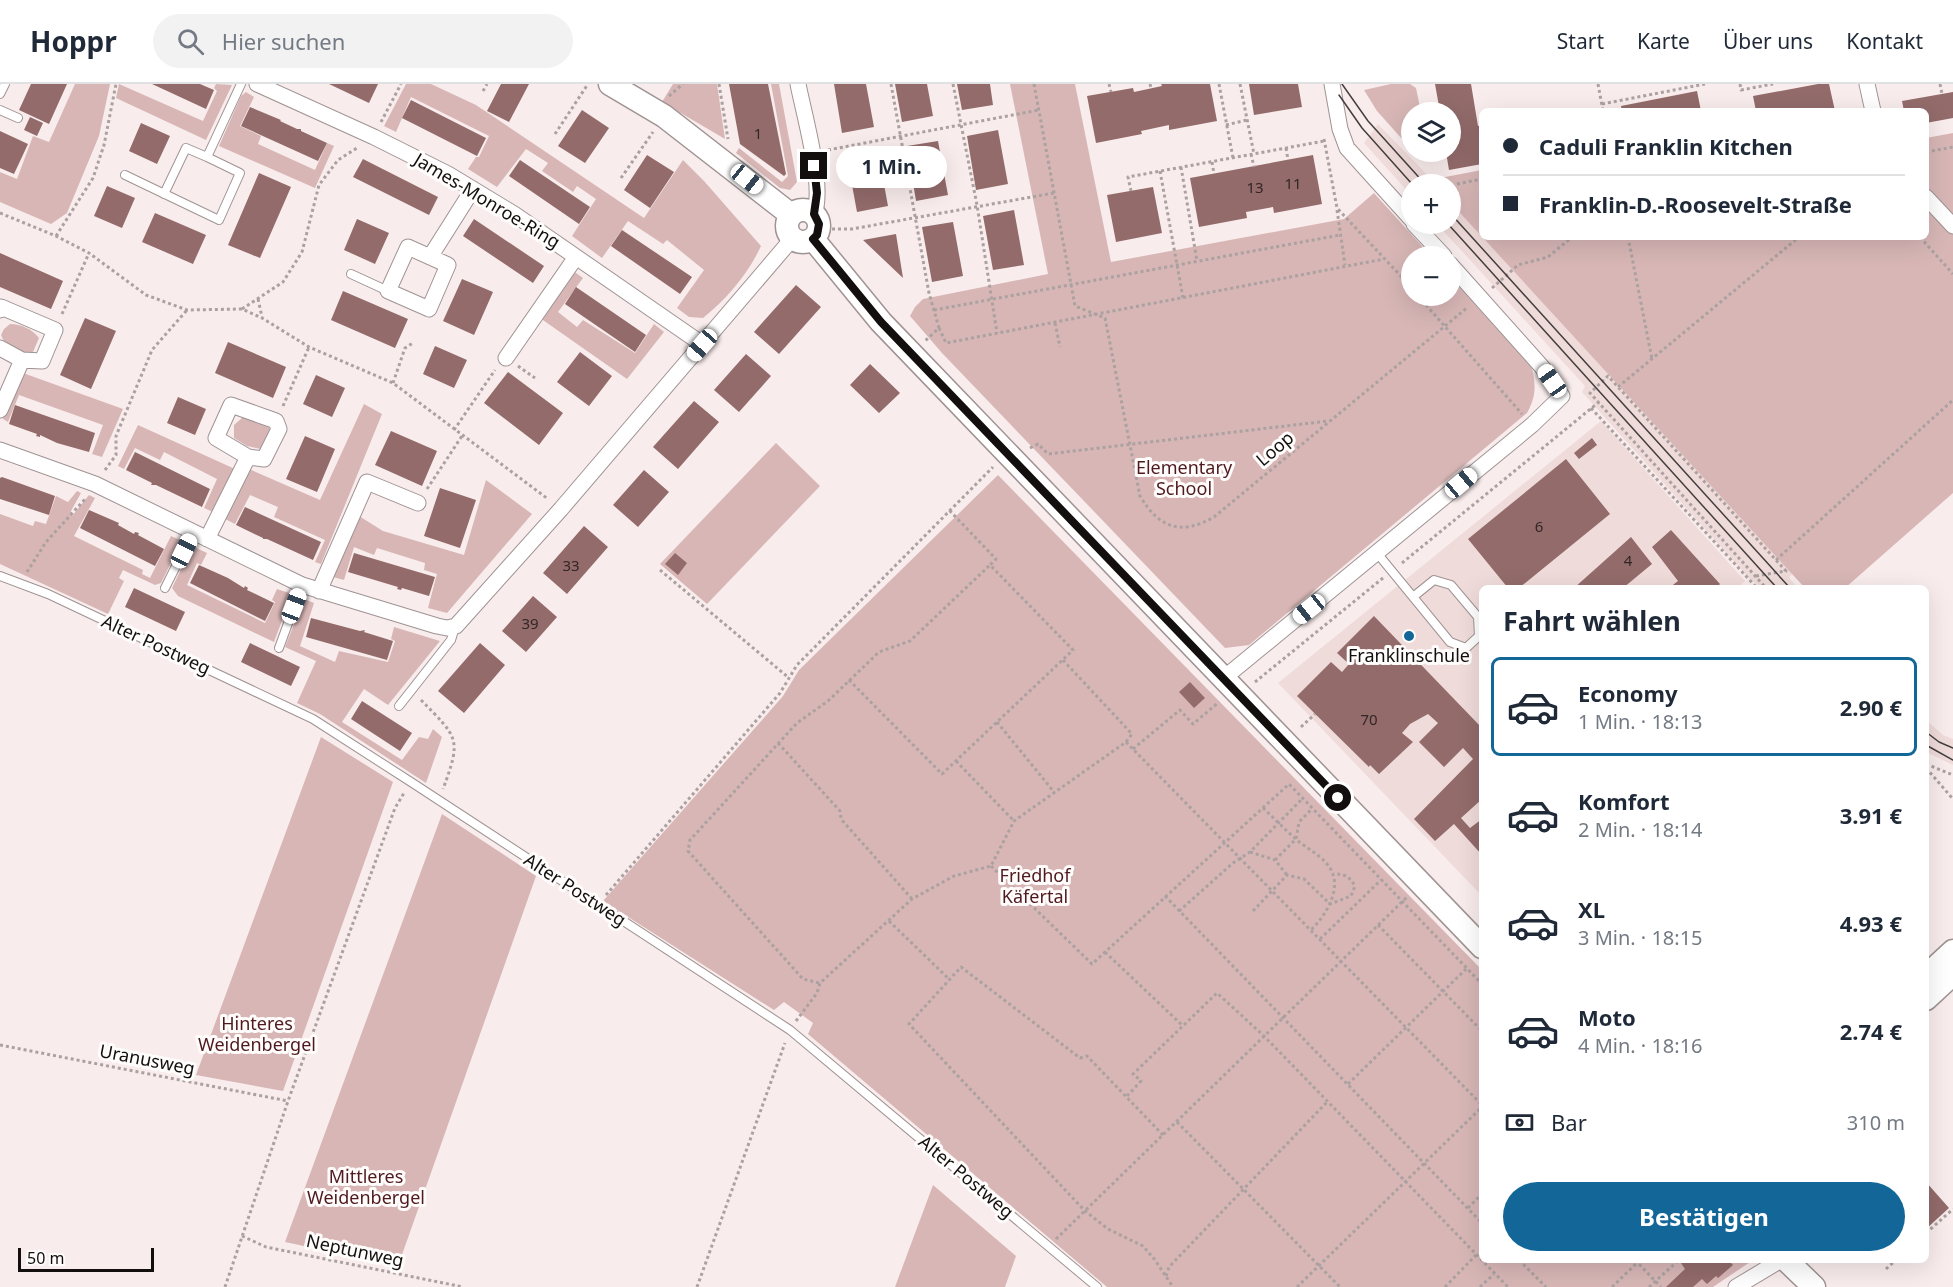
<!DOCTYPE html>
<html lang="de">
<meta charset="utf-8">
<style>
body{margin:0;font-family:"Noto Sans",sans-serif;background:#f2f2f3;color:#1f2937;height:100vh;display:flex;flex-direction:column;font-size:22px;white-space:nowrap}
*{box-sizing:border-box;margin:0}
p{font-size:20px;color:#747a83}
.icon{flex:none;width:33px;height:33px;fill:none;stroke:currentColor;stroke-width:2;stroke-linecap:round;stroke-linejoin:round}
.map{position:relative;flex:1;overflow:hidden}
.drawer{position:absolute;left:1479px;top:501px;width:450px;height:678px;display:flex;flex-direction:column;background:#fff;border-radius:9px;box-shadow:0 6px 24px #0002}
.drawer>*{flex:none}
.guide{position:absolute;left:1479px;top:24px;width:450px;height:132px;border-radius:9px;box-shadow:0 6px 24px #0002;display:grid;align-content:center;height:132px;padding:0 24px;background:#fff}
.tools{position:absolute;left:1401px;top:18px;display:grid;gap:12px}
.tools a{display:grid;place-items:center;width:60px;height:60px;border-radius:50%;background:#fff;box-shadow:0 6px 24px #0002;font-size:30px}
.scale{position:absolute;left:18px;bottom:15px;width:136px;box-sizing:border-box;padding-left:6px;border:3px solid #130f0f;border-top:0;font-size:16px;line-height:21px;white-space:nowrap;color:#130f0f;-webkit-text-stroke:4px #fffcfc;paint-order:stroke}
.end{position:absolute;width:27px;height:27px;margin:-14px;border:8px solid #130f0f;background:#fff;box-shadow:0 0 0 3px #fff}
.from{border-radius:50%}
.bubble{position:absolute;height:42px;border-radius:21px;background:#fff;box-shadow:0 6px 24px #0002;font-size:20px;font-weight:700;line-height:42px;text-align:center}
.car{position:absolute;width:18px;height:36px;margin:-18px -9px;border-radius:8px;box-shadow:0 0 4px 2px #0007;background:linear-gradient(#fff 24%,#345 0 40%,#fff 0 76%,#345 0 86%,#fff 0)}
.guide b{display:flex;align-items:center;gap:21px;height:57px;font-size:22px}
.guide b+b{border-top:2px solid #e0e1e3}
.guide i{width:15px;height:15px;background:#1f2937}
ul{padding:0;list-style:none}
li{display:flex;align-items:center;gap:18px;height:99px;margin:0 12px 9px;padding:0 12px;border:3px solid transparent;border-radius:9px}
li div{flex:1}
li b{display:block;font-size:22px}
li em{font-style:normal;font-weight:700}
li.active{border-color:#136798}
li>.icon{width:54px;height:54px;stroke-width:1.5}
h2{padding:0 24px;font-size:27px;line-height:72px}
.pay{display:flex;align-items:center;gap:15px;height:66px;padding:0 24px;font-size:22px}
.pay p{margin-inline-start:auto}
.primary-button{display:flex;gap:12px;margin-top:auto;padding:12px 24px}
.primary-button a{flex:1;height:69px;border-radius:36px;background:#136798;color:#fff;font-size:24px;font-weight:700;line-height:69px;text-align:center}
header{display:flex;align-items:center;gap:36px;box-sizing:border-box;height:84px;padding:0 30px;background:#fff;border-bottom:2px solid #e0e1e3}
header strong{font-size:28px}
nav{display:flex;gap:33px;margin-inline-start:auto;font-size:21px}
.search{width:420px;height:54px;background:#f2f2f3;display:flex;align-items:center;gap:15px;box-sizing:border-box;padding:0 21px;border-radius:33px;color:#747a83;font-size:22px}
.map>svg:first-child{display:block}
.built{fill:#efdbda}
.green{fill:#d8b6b6}
.building{fill:#936b6b}
.lines{fill:none;stroke-linecap:round;stroke-linejoin:round}
.lane-casing{stroke:#9f9393;stroke-width:10}
.street-casing{stroke:#9f9393;stroke-width:17}
.secondary-casing{stroke:#9f9393;stroke-width:25}
.path{stroke:#aba1a1;stroke-width:3;stroke-dasharray:3 3;stroke-linecap:butt}
.lane{stroke:#fff;stroke-width:8}
.street{stroke:#fff;stroke-width:15}
.secondary{stroke:#fff;stroke-width:22}
.tram{stroke:#443f3f;stroke-width:1.5}
.route{stroke:#130f0f;stroke-width:8}
.poi-dot{fill:#136798;stroke:#fffcfc;stroke-width:2}
.labels{text-anchor:middle;stroke-width:6;stroke-linejoin:round;paint-order:stroke}
.number-label{font-size:15px;fill:#332626}
.street-label{font-size:18px;fill:#130f0f;stroke:#fffcfc}
.park-label{font-size:18px;fill:#4f191d;stroke:#fffcfc}
.poi-label{font-size:18px;fill:#130f0f;stroke:#fffcfc}
</style>
<header>
<strong>Hoppr</strong>
<div class="search"><svg class="icon" aria-label="search" viewBox="0 0 24 24"><circle cx="10" cy="10" r="6"/><path d="M15 15l6 6"/></svg>Hier suchen</div>
<nav><a>Start</a><a>Karte</a><a>Über uns</a><a>Kontakt</a></nav>
</header>
<div class="map">
<svg width="1953" height="1203" viewBox="0 0 1953 1203">
<rect width="100%" height="100%" fill="#f9ecec"/>
<path class="built" d="M1378,40l58,60h-24l-1,11 -47,-52z
M1451,116l31,37 312,334 -5,7 9,10h-37l-13,-11 -166,-185 3,-6 -148,-162h13z
M1601,337l144,160 -8,7h-255v308l-204,-213z
M1926,636l17,15 10,4v26l-27,-13z"/>
<path class="green" d="M75,0h35l-11,52 -32,77 -16,11 -51,-22v-30l17,7 16,-43 16,6z
M119,0l84,37 14,-30 -3,-3 2,-4 16,1 -26,55 -90,-42z
M406,0h25l45,21 168,113 39,-58 21,21 57,65c-13,28 -34,53 -58,72l-14,-1 -12,-9 27,-38 -37,-30 -4,4 -35,-23 -26,37 -30,-22 24,-37 -19,-13 -4,6 -31,-21 6,-8 -22,-14 -29,38 -29,-18 8,-12h3l10,-21 -78,-39 -15,35 -12,-6z
M673,0h44l8,55 -63,-37z
M771,0h8l18,98 -7,8 -10,-2 -44,-35 3,-5 43,34 6,-6z
M1010,0h65l36,178 233,-43 30,-26 57,63h-19v40h38l1,-18 81,90c4,18 4,29 -5,45l-278,232 -24,3 -283,-295 -32,-37 5,-9 8,-8 125,-25z
M1391,0h19l6,4 5,24h-9l-1,37 -34,-38 -13,-21z
M246,8l8,5 -14,29 21,10 -3,8 57,26 12,-27 7,3 -19,42 -96,-42 22,-50z
M1953,49v360l-108,95h-40l-354,-385 -1,-19h-16l6,-6 42,-8v67h444v-99z
M572,186l11,8 -25,34 19,15 6,-7 52,33 19,-29 10,8 -37,47 -87,-61z
M10,240c11,0 22,5 29,14l-6,14c-14,1 -27,-3 -32,-17l3,-6z
M23,289l100,36 -21,48 -10,-3 11,-29 -84,-30 -11,27 -5,-3z
M364,320l18,10 -61,150 -6,-2 10,-22 -51,-23 4,-10 -28,-12 -15,29 -10,-5 24,-50 71,31z
M242,334c10,0 22,3 28,11l-9,20 -14,-3 -13,-8v-13z
M138,341l97,44 -22,43 -9,-4 13,-29 -53,-27 -4,8 -25,-12 -11,21 -6,-3z
M776,359l44,43 -113,118 -47,-40z
M998,391l484,495v290h271l-40,27h-606l-299,-253 5,-11 -29,-21 -10,8 -171,-109 180,-205 16,-26z
M486,396l46,34 -85,99 -19,-5 9,-34 -13,-4 1,-7 -48,-15 -3,7 -20,-8 -10,33 -11,-3 26,-61 24,15 81,24z
M77,407l4,2 -10,18 1,5 17,-21 6,3 -21,38 69,34 -1,4 8,4 21,-42 11,5 -21,42 -6,2 -32,-15 -4,8 5,3 -16,33 -108,-50v-50l33,12 2,-5 11,3 10,-28 12,6z
M192,462l15,7 -6,12 -4,-2 -10,22 78,38 10,-21 -3,-2 5,-11 15,5 -18,48 -96,-46 -6,-8z
M304,515l10,4 -14,43 35,16 4,-11 49,11 7,-21 -4,-2 3,-12 46,14 -52,64 -24,-16 -22,33 60,38 17,-23 9,2 5,-10 9,8 -16,46 -106,-69 -23,-11 19,-42 -31,-14z
M321,653l72,45 -110,309 -87,-16z
M442,730l94,62 -138,390 -113,-24z
M933,1101l83,71 -11,31h-110z"/>
<path class="building" d="M31,0h36l-18,40 -30,-14z
M152,0h48l14,6 -8,19z
M329,0h49l-9,19z
M501,0h28l-20,38 -22,-11z
M729,0h39l18,90 -2,2 -44,-32z
M834,0h32l8,43 -32,6z
M895,0h32l6,32 -31,6z
M957,0h33l3,21 -31,5z
M1161,0h49l7,37 -48,9v-5l-28,6 1,3 -46,9 -9,-47 46,-8 1,4 28,-6z
M1249,0h49l4,23 -48,8z
M1435,0h36l7,42 4,-1v39l-33,6 -3,-18h4v-40h-10z
M1818,0h11l6,27h-79l-3,-15z
M1697,7l4,20h-79l-1,-5z
M1953,8v26l-27,5v-12h-22l-2,-10z
M411,16l75,38 -9,18 -75,-38z
M250,23l31,13 -1,1 17,8h4v2l26,12 -9,18 -77,-35z
M582,26l27,18 -24,35 -27,-17z
M30,33l13,6 -6,13 -13,-6z
M141,39l29,13 -13,28 -28,-13z
M998,46l10,54 -32,6 -9,-54z
M0,47l28,13 -14,30 -14,-6z
M938,57l10,54 -32,6 -9,-55z
M878,68l10,54 -31,6 -10,-54z
M647,71l27,17 -24,36 -26,-18z
M1313,71l9,49 -48,9 -1,-6 -27,5 1,6 -48,9 -9,-49z
M363,75l75,38 -9,18 -76,-38z
M520,76l70,47 -11,17 -70,-48z
M259,89l32,14 -31,71 -32,-13z
M107,102l28,12 -13,30 -28,-12z
M1153,103l9,46 -46,9 -9,-47z
M1014,126l10,55 -31,5 -10,-54z
M155,129l51,22 -13,29 -51,-22z
M357,135l32,14 -14,31 -31,-14z
M474,135l70,47 -11,17 -70,-47z
M953,138l10,54 -31,6 -10,-55z
M622,146l70,47 -12,17 -69,-48z
M896,150l7,44 -40,-38z
M0,169l63,28 -12,28 -51,-22z
M462,195l31,13 -19,43 -31,-14z
M796,201l25,22 -42,47 -25,-22z
M576,203l70,48 -11,17 -70,-48z
M343,207l65,28 -13,29 -64,-28z
M85,234l31,13 -25,58 -31,-14z
M228,258l58,25 -13,31 -58,-25z
M435,262l32,14 -13,28 -31,-14z
M580,268l32,24 -23,30 -32,-24z
M746,270l25,22 -32,36 -25,-22z
M870,280l30,29 -21,20 -29,-28z
M508,288l55,41 -24,32 -55,-42z
M316,291l29,13 -13,29 -29,-13z
M178,313l28,12 -11,26 -28,-12z
M694,317l25,21 -41,47 -25,-22z
M15,321l80,28 -6,19 -32,-9 -17,-8v2l-4,-1 1,-2 -28,-10z
M391,347l46,20 -15,35 -47,-21z
M305,352l30,13 -18,43 -31,-13z
M1592,354l5,7 -18,14 -5,-6z
M135,368l75,37 -8,18 -46,-22h-5l1,-2 -26,-13z
M1566,375l44,55 -91,74h-11l-40,-49z
M644,386l25,22 -31,35 -25,-22z
M2,393l53,19 -6,19 -49,-16v-21z
M440,404l36,12 -16,48 -36,-12z
M245,423l76,35 -8,18 -46,-21h-4v-1l-27,-13z
M89,426l30,13 -1,2 16,9 1,-2 4,1 -1,2 26,14 -9,17 -75,-38z
M584,442l24,21 -41,47 -24,-21z
M1671,446l49,54 -4,4h-47l9,-7 -26,-34z
M1631,453l21,27 -29,24h-49z
M354,469l81,24 -6,19 -27,-8 -1,2 -4,-1 1,-2 -50,-15z
M675,469l12,10 -9,12 -13,-11z
M199,481l29,13 16,10 1,-2 3,2 -1,2 27,13 -9,18 -75,-38z
M134,504l51,24 -9,19 -51,-24z
M533,512l24,21 -31,35 -24,-21z
M1374,532l108,112v71l-21,19 9,10 12,-9v36l-28,-31 -19,17 -21,-22 59,-60 -10,-11 -19,19 -25,-25 19,-19 -10,-9 -18,10 -8,9 11,9 -34,32 -9,-9 -1,2 -72,-71 34,-34 11,10 7,-8 -12,-11z
M311,534l49,13 5,-1 -1,2 29,9 -6,19 -81,-23z
M250,559l50,24 -9,19 -50,-24z
M480,559l25,22 -41,48 -26,-22z
M1190,598l15,16 -11,10 -15,-16z
M362,617l50,32 -12,18 -49,-32z
M1926,1098l23,26 -23,21z
M1684,1176h50l-3,3 2,2 -15,13 -2,-2 -9,8 -5,-5 -9,8h-27l19,-18 -4,-6z"/>
<g class="lines">
<defs>
<path id="lane" d="M0,10l5,-10
M0,26l18,8
M125,91l94,45 21,-47 -33,-16 34,-73
M164,110l22,-46 21,9
M351,190l37,17
M1377,469l73,89 16,6 13,-12 -1,-19 -27,-32 -17,-5 -21,17
M0,492l48,18 265,125 98,63 379,248 307,257
M165,504l28,-56
M279,564l23,-63
M399,622l52,-66 4,-13"/>
<path id="street" d="M257,0l117,53 74,37 66,40 188,130
M798,0c6,31 27,103 16,130
M1332,0l8,45 7,19 65,72
M1867,0l6,27
M1926,113l27,29
M1414,140l30,32
M408,163l40,18 -19,44 -41,-18z
M430,173l43,-68
M0,226l1,-3 54,23 -13,31 -20,-1 -22,-12
M506,274l70,-101
M231,321l45,16 3,8 -15,30 -16,-2 -32,-19z
M0,326l22,-50
M0,366l95,34 207,101 135,41 10,2 9,-2 105,-117 231,-270
M207,455l41,-82
M319,507l48,-109 51,21
M1224,594l308,-253 30,-29 -20,-29 -92,-103
M1736,1203l45,-27"/>
<path id="secondary" d="M610,0l54,32 126,98
M787 142a16 16 0 1 1 32 0a16 16 0 1 1-32 0Z
M813,155l68,83 601,625
M1926,892l27,-25
M1926,915l27,-25
M1786,1176l28,27"/>
</defs>
<use href="#lane" class="lane-casing"/>
<use href="#street" class="street-casing"/>
<use href="#secondary" class="secondary-casing"/>
<path class="path" d="M719,0l9,55
M891,0l38,209 10,35 -14,13
M953,0l24,121 20,128
M1034,0l41,222 30,12 35,178c19,32 41,40 74,21l254,-210
M1109,0l2,8
M1150,0l1,4
M1219,0l14,74
M1240,0l14,70
M1598,0l5,27
M1740,0l1,6 32,-6
M1940,0l2,10
M483,7l4,-7
M669,12l14,-12
M1602,20l103,-20
M381,38l20,-38
M1226,41l21,-5
M555,50l33,-50
M1324,55l13,69 75,80
M1286,64l2,12
M828,66l211,-40
M1926,68l27,-5
M1251,70l3,13
M1212,78l2,12
M1181,83l16,94
M1160,87l23,127
M621,94l32,-46
M1457,100l25,-5
M1131,107l-3,-14 196,-36
M1337,126l8,55
M0,129l56,23 33,17 57,42 41,15 55,-1 20,9 47,29 84,36 155,116
M832,145h20l202,-36
M56,152l37,-58 11,-33 12,-61
M1628,153l24,122
M1920,153l33,37
M1492,204l26,-23 30,-8 24,-20
M1418,212l104,118
M258,215l4,18
M242,225l41,-27 19,-30 17,-67 19,-25 19,-12
M934,226l406,-75
M62,230l27,-61
M1055,239l5,24
M939,244l7,15 438,-84
M518,282l17,12
M393,299l12,-35 8,-5
M1618,303l181,-150
M283,322l26,-59
M1591,324l166,180
M454,346l41,-60
M1030,364l8,-4 10,10 280,-33
M105,386l11,-15v-19l36,-86 35,-40
M427,405l35,-53
M1776,476l177,-160
M1402,479l197,-161
M660,486l129,108
M27,488l19,-30 40,-44
M1756,492l30,-5 -178,-195 -18,17 176,195
M849,596l93,94 131,-124 -83,-85 6,-6 -47,-49
M1255,598l128,-104
M421,616c37,38 41,38 22,89
M997,638l57,70
M1301,643l14,-13
M1126,658l356,363
M778,659l62,68 1,8 71,80
M1133,665l47,-39 13,14 26,-22
M956,677l58,60
M1926,680l27,11
M1926,684l27,31
M1263,724c11,10 22,22 34,32 9,8 22,14 30,24 18,21 0,50 -16,66
M1250,768l25,8 12,15
M1275,776l21,-21 3,-17 13,-13
M991,782l101,98 197,-180 193,200
M606,811l174,-202 17,-28 196,-198
M1165,812l317,327
M1179,827l54,-48 17,-11 52,-53
M1253,827l34,-36 17,4 26,25 21,-8 4,-10c-6,-10 -10,-12 -22,-12
M889,837l61,59
M1378,841l104,106
M1320,855l61,-59
M1105,868l78,74
M819,899l-16,-4 -115,-128 2,-11 107,-117 31,-22 51,-49 31,-11 80,-76
M796,937l21,-28 3,-10 92,-84 42,-23 37,-10 23,-45 112,-79 6,-8 -70,-75
M0,961l288,56
M1348,1000l119,-116
M1127,1012l14,-15 -8,-7 84,-81 47,43 244,251
M1177,1038l163,165
M1163,1051l-76,-79 -7,2 -119,-91 -52,57 176,187 23,18 35,17 12,14 18,27
M1926,1091v1
M1468,1124l14,-14
M1926,1149l27,-24
M242,1152l24,11 197,40
M1056,1155l352,-343
M1519,1176l27,27
M1635,1176l26,27
M1886,1185l10,-9
M1166,1192l3,-9 158,-165
M225,1203l63,-186 107,-293 9,-15
M697,1203l88,-244
M1297,1203l185,-180
M1445,1203l31,-32
M1480,1203l14,-13
M1612,1203l28,-27
M1649,1203l30,-27"/>
<use href="#lane" class="lane"/>
<use href="#street" class="street"/>
<use href="#secondary" class="secondary"/>
<path class="tram" d="M1342,0l26,37 57,63
M1339,11l23,33 50,56
M1450,129l340,375
M1448,140l329,364
M1926,648l13,10 14,6
M1926,661l27,15"/>
</g>
<g class="lines">
<path class="route" d="M814,82l3,27 -3,21 5,10 -2,11 -4,4 68,83 457,476"/>
</g>
<circle class="poi-dot" cx="1409" cy="552" r="6"/>
<g class="labels">
<g class="number-label">
<text x="758" y="55">1</text>
<text x="1293" y="105">11</text>
<text x="1255" y="109">13</text>
<text x="1539" y="448">6</text>
<text x="1628" y="482">4</text>
<text x="571" y="487">33</text>
<text x="530" y="545">39</text>
<text x="1369" y="641">70</text>
</g>
<g class="street-label">
<text transform="translate(487 117) rotate(31)" y="6">James-Monroe-Ring</text>
<text transform="translate(1275 365) rotate(-40)" y="6">Loop</text>
<text transform="translate(156 561) rotate(25)" y="6">Alter Postweg</text>
<text transform="translate(575 806) rotate(33)" y="6">Alter Postweg</text>
<text transform="translate(147 976) rotate(11)" y="6">Uranusweg</text>
<text transform="translate(966 1093) rotate(40)" y="6">Alter Postweg</text>
<text transform="translate(355 1167) rotate(12)" y="6">Neptunweg</text>
</g>
<g class="park-label">
<text x="1184" y="390">Elementary<tspan x="1184" dy="21">School</tspan></text>
<text x="1035" y="798">Friedhof<tspan x="1035" dy="21">Käfertal</tspan></text>
<text x="257" y="946">Hinteres<tspan x="257" dy="21">Weidenbergel</tspan></text>
<text x="366" y="1099">Mittleres<tspan x="366" dy="21">Weidenbergel</tspan></text>
</g>
<g class="poi-label">
<text x="1409" y="578">Franklinschule</text>
</g>
</g>
</svg>
<div class="tools">
<a><svg class="icon" aria-label="layers" viewBox="0 0 24 24"><path d="M12 4l9 5-9 5-9-5zM3 14l9 5 9-5"/></svg></a>
<a>+</a>
<a>−</a>
</div>
<div class="scale">50 m</div>
<i class="end from" style="left:1338px;top:714px"></i>
<i class="end" style="left:814px;top:82px"></i>
<div class="bubble" style="left:836px;top:62px;width:111px">1 Min.</div>
<i class="car" style="left:747px;top:95px;rotate:129deg"></i>
<i class="car" style="left:702px;top:261px;rotate:221deg"></i>
<i class="car" style="left:1552px;top:297px;rotate:325deg"></i>
<i class="car" style="left:1461px;top:399px;rotate:50deg"></i>
<i class="car" style="left:184px;top:467px;rotate:26deg"></i>
<i class="car" style="left:294px;top:522px;rotate:21deg"></i>
<i class="car" style="left:1309px;top:525px;rotate:231deg"></i>
<div class="guide">
<b><i class="from"></i>Caduli Franklin Kitchen</b>
<b><i></i>Franklin-D.-Roosevelt-Straße</b>
</div>
<section class="drawer">
<h2>Fahrt wählen</h2>
<ul>
<li class="active"><svg class="icon" aria-label="car" viewBox="0 0 24 24"><path d="M5 17H2v-5l4-1 3-4h7l3 4 3 1v5h-3M9 17h6M6 11h13"/><circle cx="7" cy="17" r="2"/><circle cx="17" cy="17" r="2"/></svg><div><b>Economy</b><p>1 Min. · 18:13</p></div><em>2.90 €</em></li>
<li><svg class="icon" aria-label="car" viewBox="0 0 24 24"><path d="M5 17H2v-5l4-1 3-4h7l3 4 3 1v5h-3M9 17h6M6 11h13"/><circle cx="7" cy="17" r="2"/><circle cx="17" cy="17" r="2"/></svg><div><b>Komfort</b><p>2 Min. · 18:14</p></div><em>3.91 €</em></li>
<li><svg class="icon" aria-label="car" viewBox="0 0 24 24"><path d="M5 17H2v-5l4-1 3-4h7l3 4 3 1v5h-3M9 17h6M6 11h13"/><circle cx="7" cy="17" r="2"/><circle cx="17" cy="17" r="2"/></svg><div><b>XL</b><p>3 Min. · 18:15</p></div><em>4.93 €</em></li>
<li><svg class="icon" aria-label="car" viewBox="0 0 24 24"><path d="M5 17H2v-5l4-1 3-4h7l3 4 3 1v5h-3M9 17h6M6 11h13"/><circle cx="7" cy="17" r="2"/><circle cx="17" cy="17" r="2"/></svg><div><b>Moto</b><p>4 Min. · 18:16</p></div><em>2.74 €</em></li>
</ul>
<div class="pay"><svg class="icon" aria-label="cash" viewBox="0 0 24 24"><path d="M3 7h18v10H3z"/><circle cx="12" cy="12" r="2"/></svg>Bar<p>310 m</p></div>
<div class="primary-button"><a>Bestätigen</a></div>
</section>
</div>
